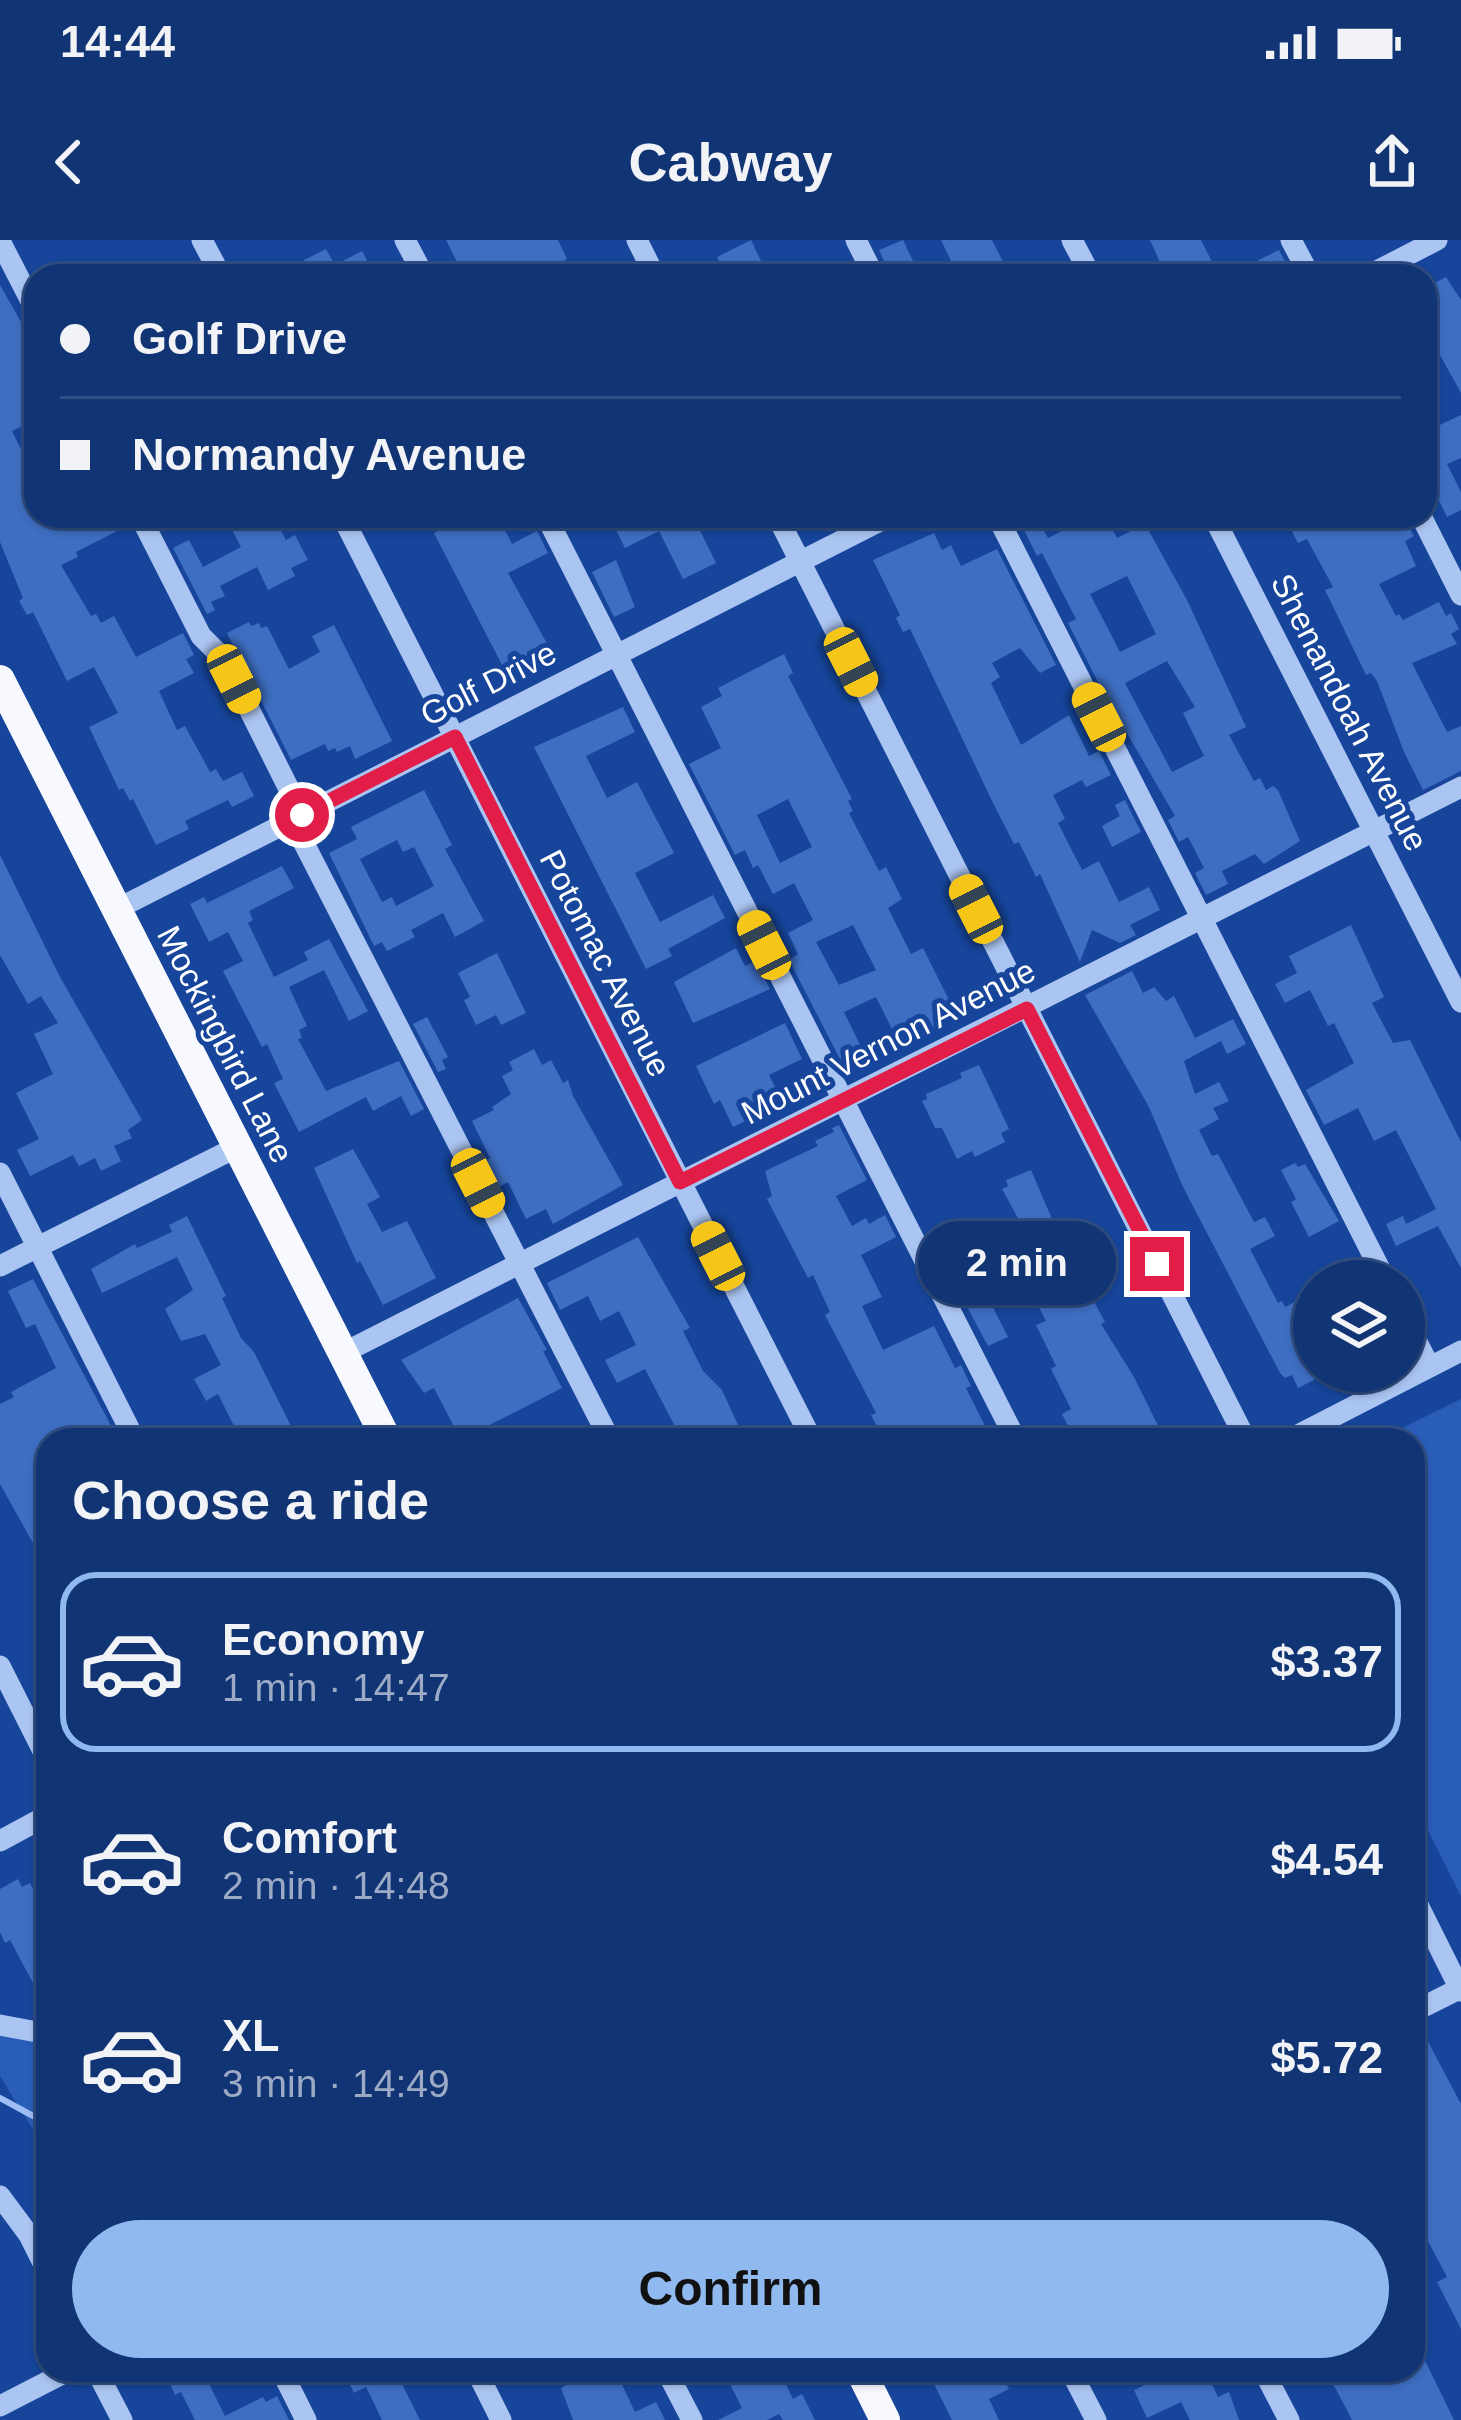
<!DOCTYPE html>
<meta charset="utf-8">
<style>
body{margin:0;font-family:Arial,sans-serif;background:#1e3f7c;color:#f1f3f6;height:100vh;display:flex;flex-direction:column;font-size:45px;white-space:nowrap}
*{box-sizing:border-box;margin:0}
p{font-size:39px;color:#9caac5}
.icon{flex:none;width:66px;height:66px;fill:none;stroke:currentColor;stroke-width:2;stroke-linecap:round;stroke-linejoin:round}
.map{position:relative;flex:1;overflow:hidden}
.drawer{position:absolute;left:36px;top:1188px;width:1389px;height:954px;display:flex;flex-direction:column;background:#103474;border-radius:36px;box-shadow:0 3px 9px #0004,0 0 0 3px #304f86}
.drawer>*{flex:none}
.guide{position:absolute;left:24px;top:24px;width:1413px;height:264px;border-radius:36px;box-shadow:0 3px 9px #0004,0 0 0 3px #304f86;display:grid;align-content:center;height:264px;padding:0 36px;background:#103474}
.fabs{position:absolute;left:1293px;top:1020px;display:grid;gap:24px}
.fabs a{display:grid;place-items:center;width:132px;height:132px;border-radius:50%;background:#103474;box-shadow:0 3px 9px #0004,0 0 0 3px #304f86;font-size:60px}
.end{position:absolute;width:54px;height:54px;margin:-27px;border:15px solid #e11d48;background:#fff;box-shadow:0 0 0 6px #fff}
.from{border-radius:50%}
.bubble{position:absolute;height:84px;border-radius:42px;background:#103474;box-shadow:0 3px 9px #0004,0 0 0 3px #304f86;font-size:39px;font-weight:800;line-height:84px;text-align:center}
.car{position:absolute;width:36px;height:72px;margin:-36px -18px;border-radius:15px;box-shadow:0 0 9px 3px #0007;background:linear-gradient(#f5c518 24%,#345 0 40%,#f5c518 0 76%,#345 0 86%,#f5c518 0)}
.guide b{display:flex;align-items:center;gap:42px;height:114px;font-size:45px}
.guide b+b{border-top:3px solid #304f86}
.guide i{width:30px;height:30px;background:#f1f3f6}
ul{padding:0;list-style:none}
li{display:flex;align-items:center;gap:36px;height:180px;margin:0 24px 18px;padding:0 12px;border:6px solid transparent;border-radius:36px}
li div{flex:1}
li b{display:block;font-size:45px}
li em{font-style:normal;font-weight:800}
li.on{border-color:#90b9f0}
li>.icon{width:108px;height:108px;stroke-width:1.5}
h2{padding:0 36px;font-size:54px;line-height:144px}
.cta{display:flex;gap:24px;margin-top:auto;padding:24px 36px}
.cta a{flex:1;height:138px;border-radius:72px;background:#90b9f0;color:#111;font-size:48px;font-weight:800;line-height:138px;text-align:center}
.status{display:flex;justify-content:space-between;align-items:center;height:84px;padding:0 60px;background:#103474;direction:ltr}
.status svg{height:33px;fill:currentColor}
header{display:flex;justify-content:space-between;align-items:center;height:156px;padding:0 36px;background:#103474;font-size:54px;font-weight:800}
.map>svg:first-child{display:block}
.green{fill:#295db8}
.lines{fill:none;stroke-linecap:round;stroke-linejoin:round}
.stream{stroke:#9ebff5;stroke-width:6}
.building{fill:#3e6ec1;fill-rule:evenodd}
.minor{stroke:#abc5f2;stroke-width:21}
.major{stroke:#f7f9ff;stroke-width:30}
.route{stroke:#e11d48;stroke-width:15}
.labels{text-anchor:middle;stroke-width:10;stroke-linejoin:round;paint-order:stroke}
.street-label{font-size:33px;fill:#fff;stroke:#16459b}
</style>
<div class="status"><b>14:44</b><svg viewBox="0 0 49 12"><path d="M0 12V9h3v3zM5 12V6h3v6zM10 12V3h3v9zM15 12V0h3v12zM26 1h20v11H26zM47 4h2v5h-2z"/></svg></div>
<header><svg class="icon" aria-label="back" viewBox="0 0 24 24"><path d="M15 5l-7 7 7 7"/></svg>Cabway<svg class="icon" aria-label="share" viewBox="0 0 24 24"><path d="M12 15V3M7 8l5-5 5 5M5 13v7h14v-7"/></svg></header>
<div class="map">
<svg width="1461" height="2180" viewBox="0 0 1461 2180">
<rect width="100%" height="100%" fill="#16459b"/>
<path class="green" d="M1461,1159v497l-48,-95v-361h-35z
M0,1792l48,10v112l-48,-78z"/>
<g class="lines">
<path class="stream" d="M0,1858l46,25 2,5"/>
</g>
<path class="building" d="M446,0h112l9,19 -5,3 7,14h-105z
M751,0l17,36h-41l-10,-19z
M903,0l17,36h-29l-12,-26z
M941,0h51l18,36h-52z
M1150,0h51l18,36h-53z
M326,9l9,16 27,-14 13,25h-63l-8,-16z
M1279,10l14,26h-67z
M1446,37l15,23v93l-36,-65v-40z
M0,45l36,63v71l-24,12 24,49v36h27l5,10 21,-10h28l6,12 -47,24 2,5 -17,8 30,51 5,-2 5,9 13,-7 22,41 47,-24 11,22 -8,4 8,14 -35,18 18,39 8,-4 25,46 6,-3 7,12 19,-9 12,24 -22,11 -4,-7 -43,21 4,8 -33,16 -23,-46 -3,2 -7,-13 -4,2 -30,-63 29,-14 -24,-46 -27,14 -34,-69 -6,3 -8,-14 4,-3 -23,-56z
M1461,175v43l-14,6 14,28v18l-14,7 -22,-45v-40z
M225,276h28l7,14 16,-9 10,19 9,-5 13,25 -17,8 4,8 -27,14 -11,-23 -37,19 5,10 -14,6 4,8 -8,4 -34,-66 16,-8 14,27 38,-20z
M469,276h29l14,28 25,-13 11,22 -40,20 41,74 -27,13 -2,-4 -18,9 -68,-132z
M609,276h84l23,47 -33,16 -24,-48 -34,17z
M1017,276h20l11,22 44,-22h14l11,22 28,-14 42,76 59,127 -17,8 25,46 6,-3 6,12 7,-4 5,4 22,51 -36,23 -9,-10 -33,17 6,13 -22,11 -11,-22 9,-5 -16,-31 -9,5 -11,-22 7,-4 -73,-126 -34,-67 8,-4 -34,-66 -5,3zM1127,336l29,58 -36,18 -30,-58zM1167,421l28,46 -12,6 21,43 -32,16 -47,-89z
M1284,276h55l5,11 20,-11 7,10 19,-10h13l11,20 -9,5 11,25 -37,18 17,32 3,-2 4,6 36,-18 7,14 5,-3 8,16 -8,5 6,10 -45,19 35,69 14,-6v45l-38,19 -19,-38 -27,-71 -6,-8 -5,2 -41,-85 8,-3 -26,-48 -9,4z
M934,293l8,17 9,-5 10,21 36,-17 59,116 -16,8 -20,-25 -28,15 8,14 -9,6 30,62 48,-30 20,41 10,-5 12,24 -25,12 -4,-7 -29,15 12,24 -7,4 24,47 17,-9 20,41 30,-15 11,23 -30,15 6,10 -16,8 -28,-13 -12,32 -40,-88 -4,3 -17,-35 -5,2 -21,-41 -80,-168 -3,-6 -7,3 -7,-14 4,-3 -27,-55z
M616,320l19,47 -21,10 -22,-45z
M249,382l2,4 8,-3 2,5 6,-2 22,43 31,-17 -8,-16 22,-11 58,116 -37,18 -5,-13 -13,6 -2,-4 -7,3 -3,-7 -34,16 -64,-127z
M784,414l9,19 -5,3 64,123 -4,2 5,10 -4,2 30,58 7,-4 16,32 -14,9 23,46 12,-6 34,68 -43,19 2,5 -15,7 -25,-50 -32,15 22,45 -22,10 -55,-107 9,-6 -10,-21 25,-13 -19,-37 -21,11 -15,-29 -5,3 -8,-18 -10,5 -46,-91 32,-16 -20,-41 21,-11 -4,-8zM788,559l24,48 -32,16 -23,-48zM853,685l23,45 -37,15 -23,-43z
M623,467l12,25 -49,24 21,42 30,-16 37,71 -39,20 25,49 53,-27 12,23 -57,31 4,7 -26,13 -112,-222z
M424,550l28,55 -7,4 39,72 -29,16 -12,-24 -32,17 4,7 -28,14 -5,-9 -8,4 -45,-93 28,-14 -6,-12zM397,600l6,12 11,-5 20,39 -38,20 -4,-9 -10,5 -22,-43z
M1125,560l16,32 -29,15 -10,-21 18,-10 -5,-11z
M0,615l60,122 82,143 -14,10 4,8 -18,8 7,15 -20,10 -6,-13 -16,8 -6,-11 -43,21 -13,-26 22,-11 -23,-46 37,-19 -19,-40 24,-11 -17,-27 -13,8 -28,-49z
M282,626l12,22 -45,23 4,9 -5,3 26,54 34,-17 -4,-8 25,-13 39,72 -19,10 -25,-51 -35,17 18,39 -8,4 3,8 -4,1 28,52 73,-30 25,48 -13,7 -10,-20 -28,15 -7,-14 -67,35 -25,-49 9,-4 -16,-35 -5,3 -39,-76 20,-10 -15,-29 -19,10 -19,-38 14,-7 3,6z
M1351,685l33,72 -12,6 21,40 17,-3 51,102v126l-23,-42 -42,20 -10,-22 17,-8 3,8 30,-15 -40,-79 -22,11 -16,-33 -34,17 -18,-35 48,-27 -20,-40 -6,3 -18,-36 -25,13 -10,-19 22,-11 -8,-17z
M736,708l9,18 10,-5 15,28 -77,34 -19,-41z
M497,713l29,60 -25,12 -5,-10 -20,10 -12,-25 6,-3 -12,-24z
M1132,731l11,22 11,-6 12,14 8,-5 21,42 38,-19 13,25 -19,10 -6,-13 -37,20 11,33 24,-12 10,19 -16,7 6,11 -20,11 13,26 6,-2 36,68 11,-5 10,19 -25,13 28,54 4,-2 3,6 29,-15v88l-16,8 -6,-13 -7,3 -5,-5 -97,-186 -34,-80 -64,-112z
M427,777l21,40 -6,3 4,9 -8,3 -25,-48z
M785,783l17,36 -33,16 14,28 -50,24 -13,-27 -6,4 -18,-38z
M534,809l8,16 9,-5 12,23 5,-3 5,16 50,89 -70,39 -7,-15 -20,10 -18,-37 -11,6 -13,-27 6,-3 -18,-37 22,-11 -2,-3 19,-13 -9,-18 11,-6 -4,-8z
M979,825l30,64 -8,4 4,9 -30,15 -3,-6 -15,8 -15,-31h-7l-13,-27 5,-2 -1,-5 36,-16 -2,-5z
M839,885l28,55 -31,16 16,30 14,-8 3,6 16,-9 11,22 -35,18 21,42 -20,9 21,44 51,-24 21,42 6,-3 10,21 -5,2 22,44 -16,8h-88l-13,-25 5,-2 -51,-98 5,-3 -17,-37 -5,3 -41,-79 5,-3 -7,-25 53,-25 -3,-5 19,-9 -2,-4z
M353,909l27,48 -13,7 15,28 25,-11 29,57 -53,27 -23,-44 -3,2 -43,-95z
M1295,923l3,4 7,-3 34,57 -30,16 -18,-35 5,-3 -15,-29z
M1031,930l24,56 6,-2 10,22 -5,3 39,73 -4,2 33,53 31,63h-90l-13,-26 9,-5 -20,-40 5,-3 -20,-41 10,-4 -26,-51 -9,4 -13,-27 27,-16 -23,-42 6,-3 -2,-6z
M187,976l39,80 -4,2 19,40 13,14 44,88h-57l-23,-46 -12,7 -12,-22 27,-14 -16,-31 -24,7 -16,-32 28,-19 -16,-33 -75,36 -11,-24 44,-25 2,4 35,-16 -3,-7z
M951,984l57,113 -20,9 -59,-110z
M638,997l52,91 -7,3 20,40 19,19 23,50h-63l-37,-71 -28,14 -9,-17 -3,-6 31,-15 -17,-34 -19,10 -12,-25 -28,14 -13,-27z
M33,1039l83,156 -25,5 -4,-8 -15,8h-24v12l-11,6 11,22v90l-48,-86v-80l14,-7 -3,-5 45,-24 -21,-44 -9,4 -18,-37z
M518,1058l29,52 -4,1 19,37 -86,44 4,8h-19l-27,-52 -10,5 -23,-33z
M18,1639l4,8 8,-4 18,34v60l-14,8 -24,-45 -5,3 -5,-11v-43z
M1424,1794l37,70v225l-24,-47 10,-5 -34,-64v-67l6,-3 -6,-11v-92z
M1413,2096l41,84h-102l-26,-50h87z
M164,2130h38l23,46 38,-19 3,5 11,-6 12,24h-94l-14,-28 -6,3z
M357,2130h43l-4,2 24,48h-38l-16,-33 -12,6 -9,-18z
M564,2130h23l3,7 25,-7 20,42 21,-10 9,18h-92l-12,-32 9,-5z
M723,2130h56l14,29 9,-5 13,26h-32l-4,-6 -12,6h-49l24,-12z
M927,2130h72l10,19 -20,10 10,21h-47z
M1176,2130h29l13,27 11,-5 10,28h-49l-9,-18 -34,16 -13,-28z"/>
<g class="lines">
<path class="minor" d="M202,0l19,36
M405,0l19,36
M637,0l18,36
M856,0l18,36
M1072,0l19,36
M1291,0l19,36
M0,1l36,70
M1367,36l70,-36
M140,276l61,120 21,21 12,22 68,136
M342,276l470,924
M546,276l470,924
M777,276l469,924
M997,276l389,765
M1213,276l248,486
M1421,276l40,79
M292,580l318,620
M117,669l773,-393
M0,933l135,267
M0,1026l237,-119
M1404,1077l26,50
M343,1113l1118,-566
M1288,1200l173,-89
M0,1426l48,95
M0,1601l48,-26
M1413,1655l48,96
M1413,1772l48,-24
M0,1785l48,9
M0,1956l29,39 19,38
M96,2130l26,50
M281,2130l25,50
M476,2130l25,50
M666,2130l26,50
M1070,2130l26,50
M1263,2130l26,50
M0,2166l70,-36"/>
<path class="major" d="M0,440l387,760
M860,2130l25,50"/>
</g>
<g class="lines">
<path class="route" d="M302,575l153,-78 225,445 347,-173 130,255"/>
</g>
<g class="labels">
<g class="street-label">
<text transform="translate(488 443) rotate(-27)" y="12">Golf Drive</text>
<text transform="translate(1350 472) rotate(63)" y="12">Shenandoah Avenue</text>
<text transform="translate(606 723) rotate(63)" y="12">Potomac Avenue</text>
<text transform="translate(888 801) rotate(-27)" y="12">Mount Vernon Avenue</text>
<text transform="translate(226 804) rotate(63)" y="12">Mockingbird Lane</text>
</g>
</g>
</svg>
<div class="fabs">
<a><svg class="icon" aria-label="layers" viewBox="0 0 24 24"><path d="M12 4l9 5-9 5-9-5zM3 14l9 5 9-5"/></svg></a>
</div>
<i class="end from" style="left:302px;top:575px"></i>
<i class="end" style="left:1157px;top:1024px"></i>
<div class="bubble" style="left:918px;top:981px;width:198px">2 min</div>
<i class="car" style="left:851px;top:422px;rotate:153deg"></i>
<i class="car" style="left:234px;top:439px;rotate:153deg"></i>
<i class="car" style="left:1099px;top:477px;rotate:333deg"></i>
<i class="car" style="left:976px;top:669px;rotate:333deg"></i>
<i class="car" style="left:764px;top:705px;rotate:333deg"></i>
<i class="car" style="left:478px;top:943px;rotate:153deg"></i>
<i class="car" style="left:718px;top:1016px;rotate:333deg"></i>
<div class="guide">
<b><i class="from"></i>Golf Drive</b>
<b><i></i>Normandy Avenue</b>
</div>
<section class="drawer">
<h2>Choose a ride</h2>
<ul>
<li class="on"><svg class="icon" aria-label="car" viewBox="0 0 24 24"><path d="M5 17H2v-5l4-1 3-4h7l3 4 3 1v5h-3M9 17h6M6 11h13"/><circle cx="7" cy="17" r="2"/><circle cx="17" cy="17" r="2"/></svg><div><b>Economy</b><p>1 min · 14:47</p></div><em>$3.37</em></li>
<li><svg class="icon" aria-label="car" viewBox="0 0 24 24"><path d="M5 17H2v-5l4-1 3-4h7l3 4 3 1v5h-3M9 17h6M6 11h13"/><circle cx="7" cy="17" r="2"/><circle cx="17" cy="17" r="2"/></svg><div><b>Comfort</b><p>2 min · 14:48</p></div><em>$4.54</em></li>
<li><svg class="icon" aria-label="car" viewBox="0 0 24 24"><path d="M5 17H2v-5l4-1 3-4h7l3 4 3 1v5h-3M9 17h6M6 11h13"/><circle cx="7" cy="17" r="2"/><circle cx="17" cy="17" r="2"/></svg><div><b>XL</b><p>3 min · 14:49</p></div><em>$5.72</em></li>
</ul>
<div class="cta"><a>Confirm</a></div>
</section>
</div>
